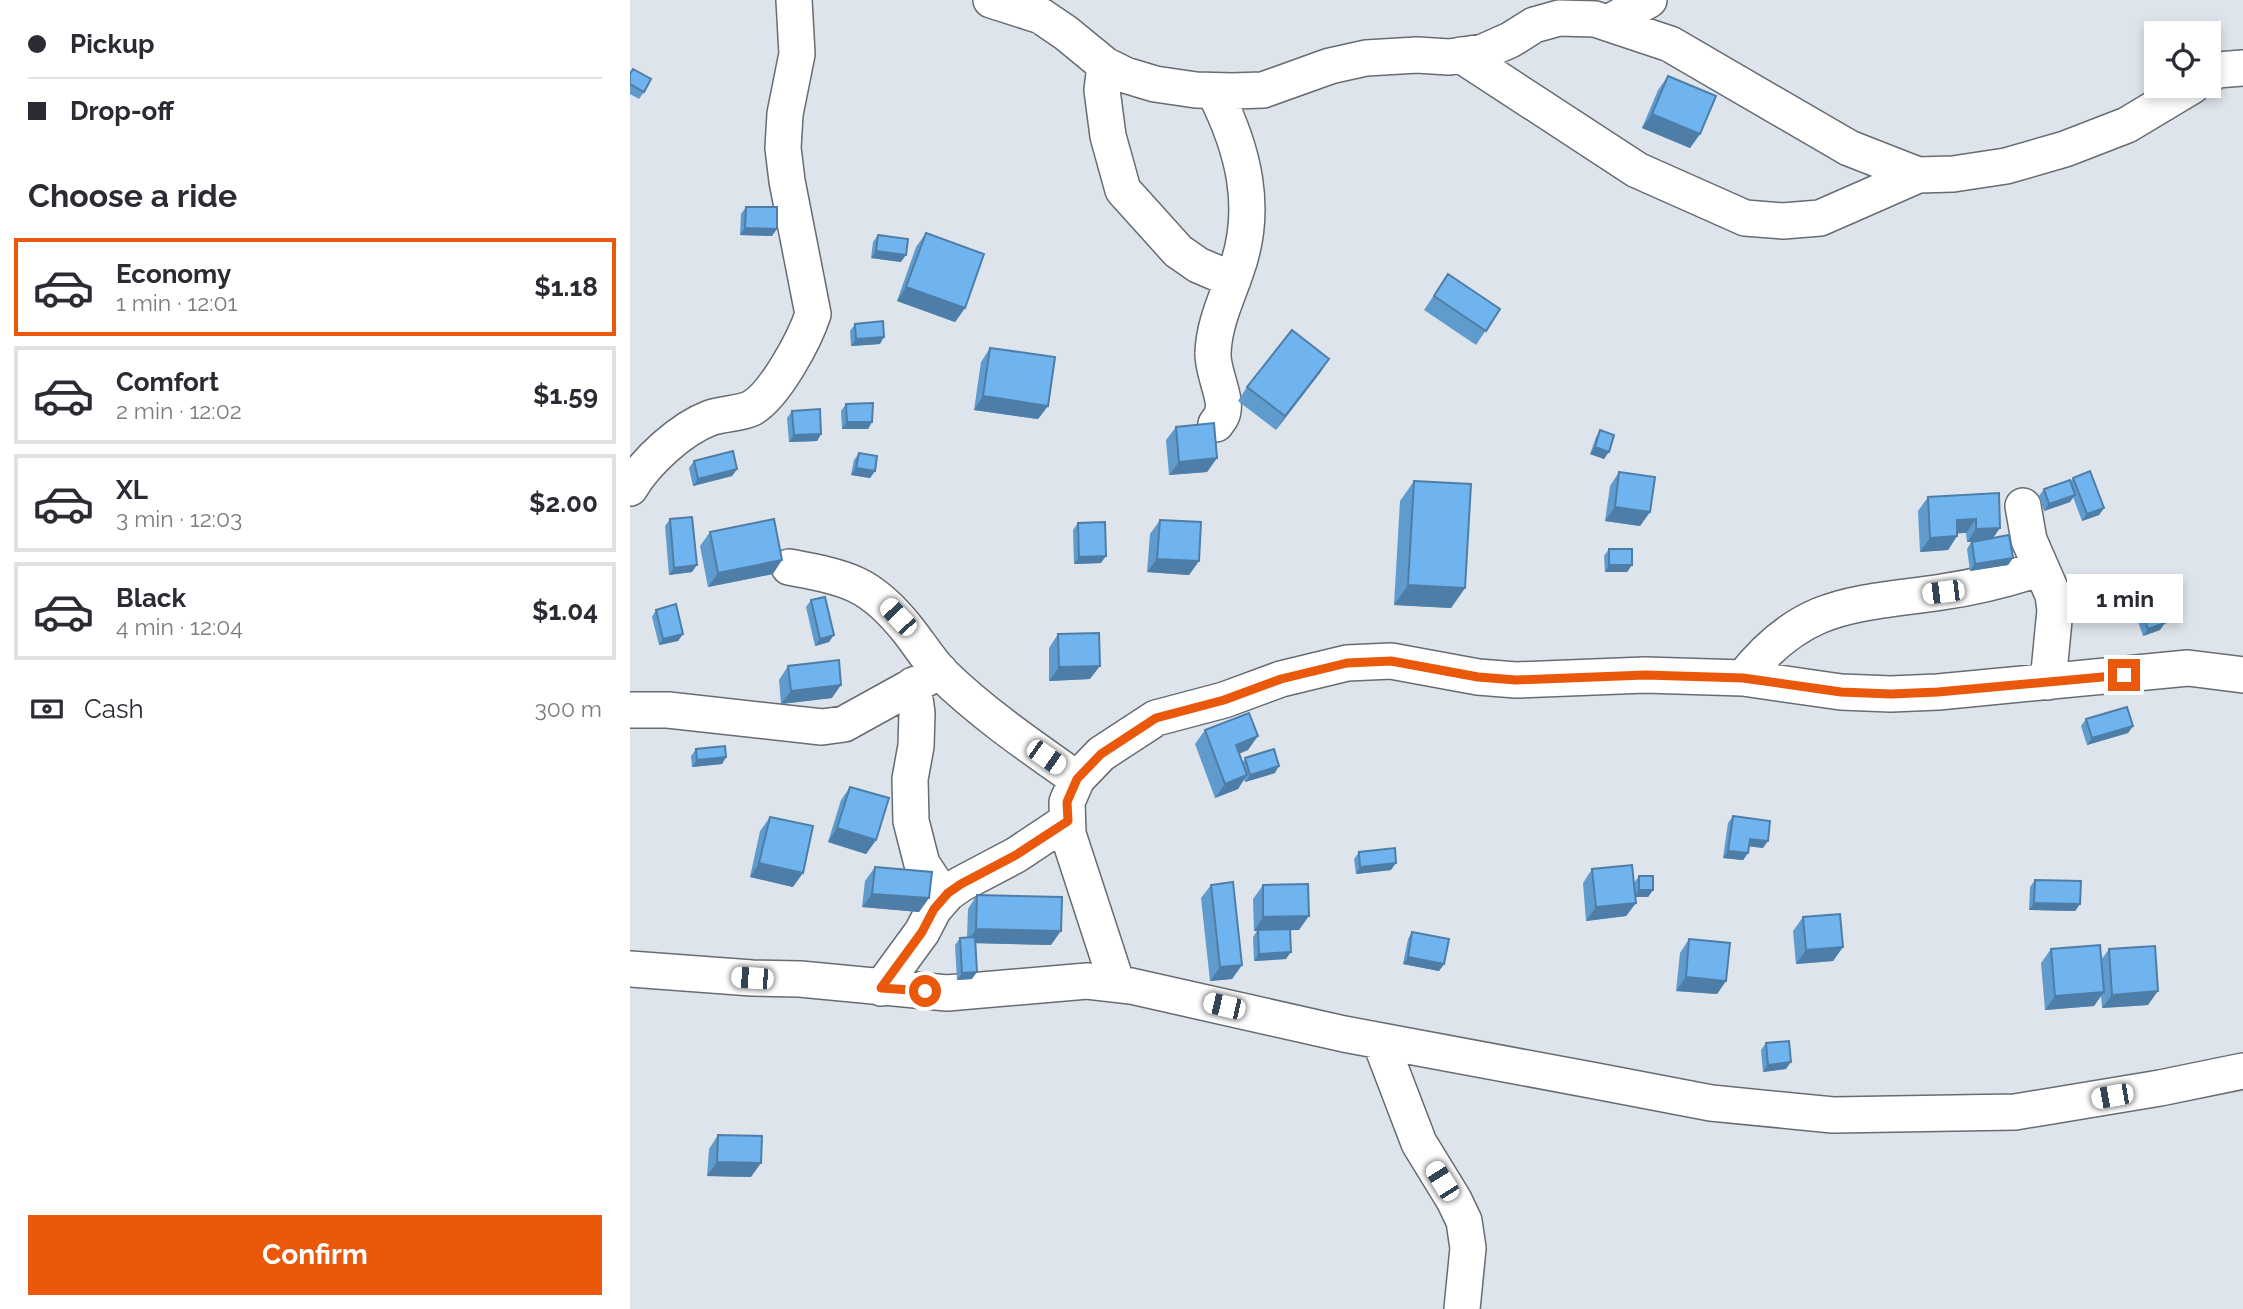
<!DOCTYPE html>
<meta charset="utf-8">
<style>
body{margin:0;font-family:Raleway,sans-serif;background:#f7f7f7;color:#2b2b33;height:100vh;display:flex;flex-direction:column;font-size:26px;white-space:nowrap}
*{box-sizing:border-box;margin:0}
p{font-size:23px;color:#7c7c81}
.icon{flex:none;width:38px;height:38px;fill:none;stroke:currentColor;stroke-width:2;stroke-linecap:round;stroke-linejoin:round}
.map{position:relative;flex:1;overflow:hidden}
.side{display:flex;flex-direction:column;background:#fff;width:630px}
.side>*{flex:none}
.hud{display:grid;align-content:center;height:154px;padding:0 28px;background:#fff}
.controls{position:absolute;left:1514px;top:21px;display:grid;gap:14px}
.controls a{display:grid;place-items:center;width:77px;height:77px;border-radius:0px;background:#fff;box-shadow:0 4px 10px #0003;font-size:35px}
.end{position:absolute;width:32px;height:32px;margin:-16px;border:9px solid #ea580c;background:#fff;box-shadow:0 0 0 4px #fff}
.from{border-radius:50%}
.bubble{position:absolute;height:49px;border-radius:0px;background:#fff;box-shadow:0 4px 10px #0003;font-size:23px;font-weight:700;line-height:49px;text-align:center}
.car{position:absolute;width:21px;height:42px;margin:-21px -10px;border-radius:9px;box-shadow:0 0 5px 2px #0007;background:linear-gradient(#fff 24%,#345 0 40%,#fff 0 76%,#345 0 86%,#fff 0)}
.hud b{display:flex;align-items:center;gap:24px;height:66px;font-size:26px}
.hud b+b{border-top:2px solid #e1e1e2}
.hud i{width:18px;height:18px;background:#2b2b33}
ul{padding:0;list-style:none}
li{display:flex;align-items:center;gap:21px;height:98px;margin:0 14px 10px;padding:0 14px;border:4px solid #e1e1e2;border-radius:0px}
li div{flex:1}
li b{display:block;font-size:26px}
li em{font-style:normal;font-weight:700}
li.on{border-color:#ea580c}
li>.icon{width:63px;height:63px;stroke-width:1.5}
h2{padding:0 28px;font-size:32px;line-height:84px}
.pay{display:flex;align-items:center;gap:18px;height:77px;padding:0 28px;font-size:26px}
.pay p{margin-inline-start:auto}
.action{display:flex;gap:14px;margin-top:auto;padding:14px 28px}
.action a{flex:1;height:80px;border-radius:0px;background:#ea580c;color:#fff;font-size:28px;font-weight:700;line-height:80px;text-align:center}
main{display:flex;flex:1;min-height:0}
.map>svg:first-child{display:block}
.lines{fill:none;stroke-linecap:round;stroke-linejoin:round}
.minor-casing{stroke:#666c72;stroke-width:38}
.minor{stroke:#fff;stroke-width:35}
.wall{fill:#609bce}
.shaded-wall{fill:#4e7ea7}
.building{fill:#70b4ef;stroke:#4e7ea7;stroke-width:2}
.route{stroke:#ea580c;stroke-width:9}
</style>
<main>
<section class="side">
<div class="hud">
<b><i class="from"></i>Pickup</b>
<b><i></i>Drop-off</b>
</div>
<h2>Choose a ride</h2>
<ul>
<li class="on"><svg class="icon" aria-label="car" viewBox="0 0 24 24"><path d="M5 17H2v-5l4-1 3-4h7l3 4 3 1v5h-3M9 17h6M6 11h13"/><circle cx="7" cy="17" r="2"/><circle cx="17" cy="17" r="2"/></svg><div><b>Economy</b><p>1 min · 12:01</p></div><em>$1.18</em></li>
<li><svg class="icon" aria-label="car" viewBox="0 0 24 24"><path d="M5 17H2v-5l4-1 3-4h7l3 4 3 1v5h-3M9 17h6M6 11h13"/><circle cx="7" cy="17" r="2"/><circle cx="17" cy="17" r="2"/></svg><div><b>Comfort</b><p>2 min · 12:02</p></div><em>$1.59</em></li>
<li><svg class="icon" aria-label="car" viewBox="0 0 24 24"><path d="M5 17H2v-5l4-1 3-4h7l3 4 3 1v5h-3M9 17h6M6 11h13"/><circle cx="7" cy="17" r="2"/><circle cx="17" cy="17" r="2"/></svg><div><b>XL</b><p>3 min · 12:03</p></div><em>$2.00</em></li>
<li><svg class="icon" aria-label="car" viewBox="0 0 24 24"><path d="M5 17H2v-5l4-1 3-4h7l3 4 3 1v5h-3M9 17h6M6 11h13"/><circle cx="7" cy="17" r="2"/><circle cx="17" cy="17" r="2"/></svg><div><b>Black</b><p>4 min · 12:04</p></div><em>$1.04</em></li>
</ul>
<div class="pay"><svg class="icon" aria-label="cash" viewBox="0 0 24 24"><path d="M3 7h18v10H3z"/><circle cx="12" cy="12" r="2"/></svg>Cash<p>300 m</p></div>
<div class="action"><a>Confirm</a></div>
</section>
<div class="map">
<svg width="1613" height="1309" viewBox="0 0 1613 1309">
<rect width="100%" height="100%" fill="#dde4eb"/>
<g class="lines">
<defs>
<path id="minor" d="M361,0l50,16 25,17 39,32 20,10 30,9 41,6 36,1 31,-1 67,-24 36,-8 51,-3 32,2 34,-5 27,-12 24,-15 25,-7 36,1 75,25 179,104 69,27 35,-1 53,-8 59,-17 62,-24 65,-39
M978,23l41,-23
M831,55l176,115 108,48 38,3 37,-3 98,-43
M475,65l-3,25 6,46 15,54 55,61 20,14 35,15
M1578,76l9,-6 26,-2
M584,91c29,57 45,117 22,180 -9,27 -22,52 -23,82 -1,17 13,44 10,57 0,5 -4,10 -7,14
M0,488c16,-27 51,-59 80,-70 14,-5 30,-4 42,-10 23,-13 53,-69 61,-94l-26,-133 -4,-33 2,-34 12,-60 -3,-54
M1393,506l6,34 24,55 2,15 -7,72
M159,567c58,11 81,15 119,63 11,14 21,30 33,43 41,40 89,73 136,106
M1113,678c60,-77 111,-73 199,-86 34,-5 66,-13 99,-24
M283,685l4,28 -1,33 -6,33 1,42 11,43 22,33
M0,710h38l154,17 22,-3 96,-53
M0,969l122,9 48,1 147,14 140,-12 44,5 213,48 252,47 115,22 122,12 182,-3 145,-24 83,-17
M487,984l-49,-150 -1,-32 10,-23 24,-25 55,-36 68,-18 57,-21 66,-16 44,-2 87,16 38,3 129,-5 98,3 98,14 50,2 47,-2 250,-24 55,7
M251,988l41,-56 12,-23 14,-16 13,-9 55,-29 51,-34
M750,1041l39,102 35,57 10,21 4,27 -6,61"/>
</defs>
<use href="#minor" class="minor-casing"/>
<use href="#minor" class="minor"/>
</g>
<path class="wall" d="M3,69l11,23 -5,7 -9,-5v-21z
M1038,76l32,58 -10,14 -48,-20 16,-38z
M116,207l26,29 -32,-1 1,-21z
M296,233l39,75 -10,14 -58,-21 19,-54z
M248,235l23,27 -30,-4 2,-16z
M818,274l52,35 -24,36 -52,-35z
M225,324l25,20 -29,2 -1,-15z
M360,348l58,58 -10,13 -64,-9 7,-48z
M699,359l-53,71 -38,-29 9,-14z
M216,404l26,18 -4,7h-26l-1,-18z
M162,411l29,23 -4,7 -28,1 -2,-24z
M546,427l41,31 -10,14 -38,3 -3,-35z
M970,430l4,29 -14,-5 6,-17z
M229,453l16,18 -5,7 -19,-3 3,-15z
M64,461l43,8 -5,7 -39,10 -4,-18z
M989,472l31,40 -10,14 -35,-5 5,-35z
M1443,478l31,30 -5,7 -17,6 -9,-24 -3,5 -26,9 -5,-15 5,-7 26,-7z
M784,481l51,107 -14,20 -57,-3 6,-104z
M1369,493l-6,45 20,20 -5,7 -38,6 -3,-22 4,-7h-4l-1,-9h-9v3l-9,14 -28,2 -2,-41 10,-14z
M40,519l22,53 -23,3 -4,-49z
M530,520l39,41 -10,14 -42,-3 3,-38z
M448,523l23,40 -27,1 -1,-34z
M80,532l63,42 -65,13 -8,-41z
M979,549l23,16 -5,7h-22l-1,-16z
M181,600l18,42 -14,4 -9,-39z
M1509,603l21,27 -17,6 -9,-26z
M26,610l27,24 -5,7 -19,4 -7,-28z
M428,634l32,45 -41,2v-33z
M158,666l44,32 -51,6 -2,-24z
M1456,719l47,7 -5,7 -41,12 -6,-19z
M575,730l43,20 -9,3 4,9 2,-4 30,15 -30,9 -1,-3 -6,10 -23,9 -20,-54z
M66,749l30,8 -4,7 -30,3 -1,-11z
M220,787l26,53 -10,14 -38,-12 13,-42z
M1103,816l30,32 -14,-2 -1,7 -5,7 -20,-2 5,-35z
M140,817l23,70 -43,-10 10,-46z
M729,852l32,18 -35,4 -2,-15z
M245,867l54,31 -10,14 -57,-5 3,-26z
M962,869l42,14 5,-7 14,14 -5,7h-13l1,6 -10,13 -40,5 -3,-38z
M1405,880l45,24 -5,7 -46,-1 1,-23z
M581,885l31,80 -10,14 -22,2 -9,-83z
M633,885l36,45h-9l-4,29 -32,2 -1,-24 4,-6h-3l-1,-32z
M347,895l74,50 -75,-2 -4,36 -15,1 -2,-35 5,-7h7l1,-29z
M1173,917l40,30 -10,14 -37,3 -3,-33z
M782,932l32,32 -5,7 -36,-7 5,-25z
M1059,939l37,42 -9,13 -41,-3 4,-38z
M1421,949l50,11 8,-11 39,56 -46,3 -1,-13 -7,11 -49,4 -4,-47z
M1136,1043l20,26 -23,3 -2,-22z
M88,1135l33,42 -44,-1 2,-27z"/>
<path class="shaded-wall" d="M1022,114l48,20 -10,14 -48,-20z
M115,228l32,1 -5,7 -32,-1z
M246,251l30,4 -5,7 -30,-4z
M276,287l59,21 -10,14 -58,-21z
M254,337l-4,7 -29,2 5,-7z
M699,359l-9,14 -44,57 9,-14z
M353,396l65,10 -10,13 -64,-9z
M217,422h25l-4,7h-26z
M191,434l-4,7 -28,1 5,-7z
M965,447l14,5 -5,7 -14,-5z
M587,458l-10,14 -38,3 10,-13z
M226,468l19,3 -5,7 -19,-3z
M107,469l-5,7 -39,10 5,-7z
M1445,495l-5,7 -26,9 5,-7z
M985,507l35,5 -10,14 -35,-5z
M1474,508l-5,7 -17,6 5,-7z
M1346,519l-10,14 -19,1 10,-14z
M1370,528l-9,13 -24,1 9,-13z
M1327,536l-9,14 -28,2 10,-14z
M476,556l-5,7 -27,1 5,-7z
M1383,558l-5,7 -38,6 5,-7z
M527,559l42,2 -10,14 -42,-3z
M152,560l-9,14 -65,13 10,-14z
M67,565l-5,7 -23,3 5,-7z
M979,565h23l-5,7h-22z
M778,585l57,3 -14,20 -57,-3z
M1535,623l-5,7 -17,6 5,-7z
M53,634l-5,7 -19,4 4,-6z
M204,635l-5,7 -14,4 5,-7z
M470,666l-10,13 -41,2 10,-14z
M211,685l-9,13 -51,6 10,-13z
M1503,726l-5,7 -41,12 5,-7z
M628,736l-10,14 -21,9 9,-14z
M96,757l-4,7 -30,3 5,-7z
M649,766l-4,7 -30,9 5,-7z
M617,775l-9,14 -23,9 10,-14z
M207,828l39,12 -10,14 -38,-12z
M1120,839l18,2 -5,7 -17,-2z
M1098,851l20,2 -5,7 -20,-2z
M129,863l44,10 -10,14 -43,-10z
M766,863l-5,7 -35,4 4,-7z
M1009,890h14l-5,7h-14z
M242,894l57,4 -10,14 -57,-5z
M1006,903l-10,13 -40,5 10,-14z
M1404,903l46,1 -5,7 -46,-1z
M679,916l-10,14 -45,1 9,-14z
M346,929l85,2 -10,14 -84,-2z
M1213,947l-10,14 -37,3 10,-14z
M661,952l-5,7 -32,2 5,-7z
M778,957l36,7 -5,7 -36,-7z
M612,965l-10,14 -22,2 10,-14z
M347,972l-5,7 -15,1 5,-7z
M1056,977l40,4 -9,13 -41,-3z
M1528,991l-10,14 -46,3 10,-13z
M1474,992l-10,14 -49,4 10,-14z
M1161,1062l-5,7 -23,3 5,-7z
M87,1162l44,1 -10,14 -44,-1z"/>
<path class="building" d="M3,69l18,10 -7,13 -14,-8v-10z
M1038,76l48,20 -16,38 -48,-20z
M116,207h31v22l-32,-1z
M296,233l58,21 -19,54 -59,-21z
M248,235l30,4 -2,16 -30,-4z
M818,274l52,35 -14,22 -52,-35z
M253,321l1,16 -28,2 -1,-15z
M662,330l37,29 -44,57 -38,-29z
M360,348l65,9 -7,49 -65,-10z
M243,403l-1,19h-25l-1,-18z
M190,409l1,25 -27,1 -2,-24z
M584,423l3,35 -38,4 -3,-35z
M970,430l14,5 -5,17 -14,-5z
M103,451l4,18 -39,10 -4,-18z
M229,453l18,3 -2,15 -19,-3z
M1460,471l14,37 -17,6 -14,-36z
M989,472l36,5 -5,35 -35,-5z
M1440,480l5,15 -26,9 -5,-15z
M784,481l57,3 -6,104 -57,-3z
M1369,493l1,35 -24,1v-10l-19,1v16l-27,2 -2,-41z
M62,517l5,48 -23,3 -4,-49z
M144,519l8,41 -64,13 -8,-41z
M530,520l41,2 -2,39 -42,-2z
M475,522l1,34 -27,1 -1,-34z
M1379,535l4,23 -38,6 -3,-22z
M979,549h23v16h-23z
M195,597l9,38 -14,4 -9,-39z
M1526,598l9,25 -17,6 -9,-26z
M46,604l7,30 -20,5 -7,-29z
M469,633l1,33 -41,1 -1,-33z
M209,660l2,25 -50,6 -3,-25z
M1497,707l6,19 -41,12 -6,-19z
M619,713l9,23 -22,9 11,30 -22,9 -20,-54z
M95,746l1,11 -29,3 -1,-11z
M644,749l5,17 -29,9 -5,-17z
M220,787l39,11 -13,42 -39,-12z
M1103,816l37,5 -2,20 -18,-2 -2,14 -20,-2z
M140,817l43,9 -10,47 -44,-10z
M765,848l1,15 -36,4 -1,-15z
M1002,865l4,38 -40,4 -4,-38z
M245,867l57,5 -3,26 -57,-4z
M1009,876h14v14h-14z
M1405,880l46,1 -1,23 -46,-1z
M603,882l9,83 -22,2 -9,-82z
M678,884l1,32 -46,1v-32z
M347,895l85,2 -1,34 -85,-2z
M1210,914l3,33 -37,3 -3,-33z
M660,929l1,23 -32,2 -1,-24z
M782,932l37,7 -5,25 -36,-7z
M345,937l2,35 -15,1 -2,-35z
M1059,939l41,4 -4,38 -40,-4z
M1470,945l4,47 -49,4 -4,-47z
M1525,946l3,45 -46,4 -3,-46z
M1159,1041l2,21 -23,3 -2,-22z
M88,1135l44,1 -1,27 -44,-1z"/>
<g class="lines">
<path class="route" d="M295,991l-44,-3 41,-56 12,-23 14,-16 13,-9 55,-29 52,-34 -1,-19 10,-23 24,-25 55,-36 68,-18 57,-21 66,-16 44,-2 87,16 38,3 129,-5 98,3 98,14 50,2 47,-2 186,-17"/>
</g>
</svg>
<div class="controls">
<a><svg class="icon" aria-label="locate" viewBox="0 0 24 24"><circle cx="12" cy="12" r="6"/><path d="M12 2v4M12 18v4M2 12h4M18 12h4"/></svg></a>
</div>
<i class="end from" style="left:295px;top:991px"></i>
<i class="end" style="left:1494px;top:675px"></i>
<div class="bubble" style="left:1437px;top:574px;width:116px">1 min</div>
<i class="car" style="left:1313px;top:592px;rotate:263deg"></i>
<i class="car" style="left:268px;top:617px;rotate:317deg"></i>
<i class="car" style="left:416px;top:757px;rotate:125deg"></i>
<i class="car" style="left:122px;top:978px;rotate:274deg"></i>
<i class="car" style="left:594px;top:1006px;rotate:283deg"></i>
<i class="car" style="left:1482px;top:1096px;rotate:260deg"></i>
<i class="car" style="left:812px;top:1181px;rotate:328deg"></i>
</div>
</main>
